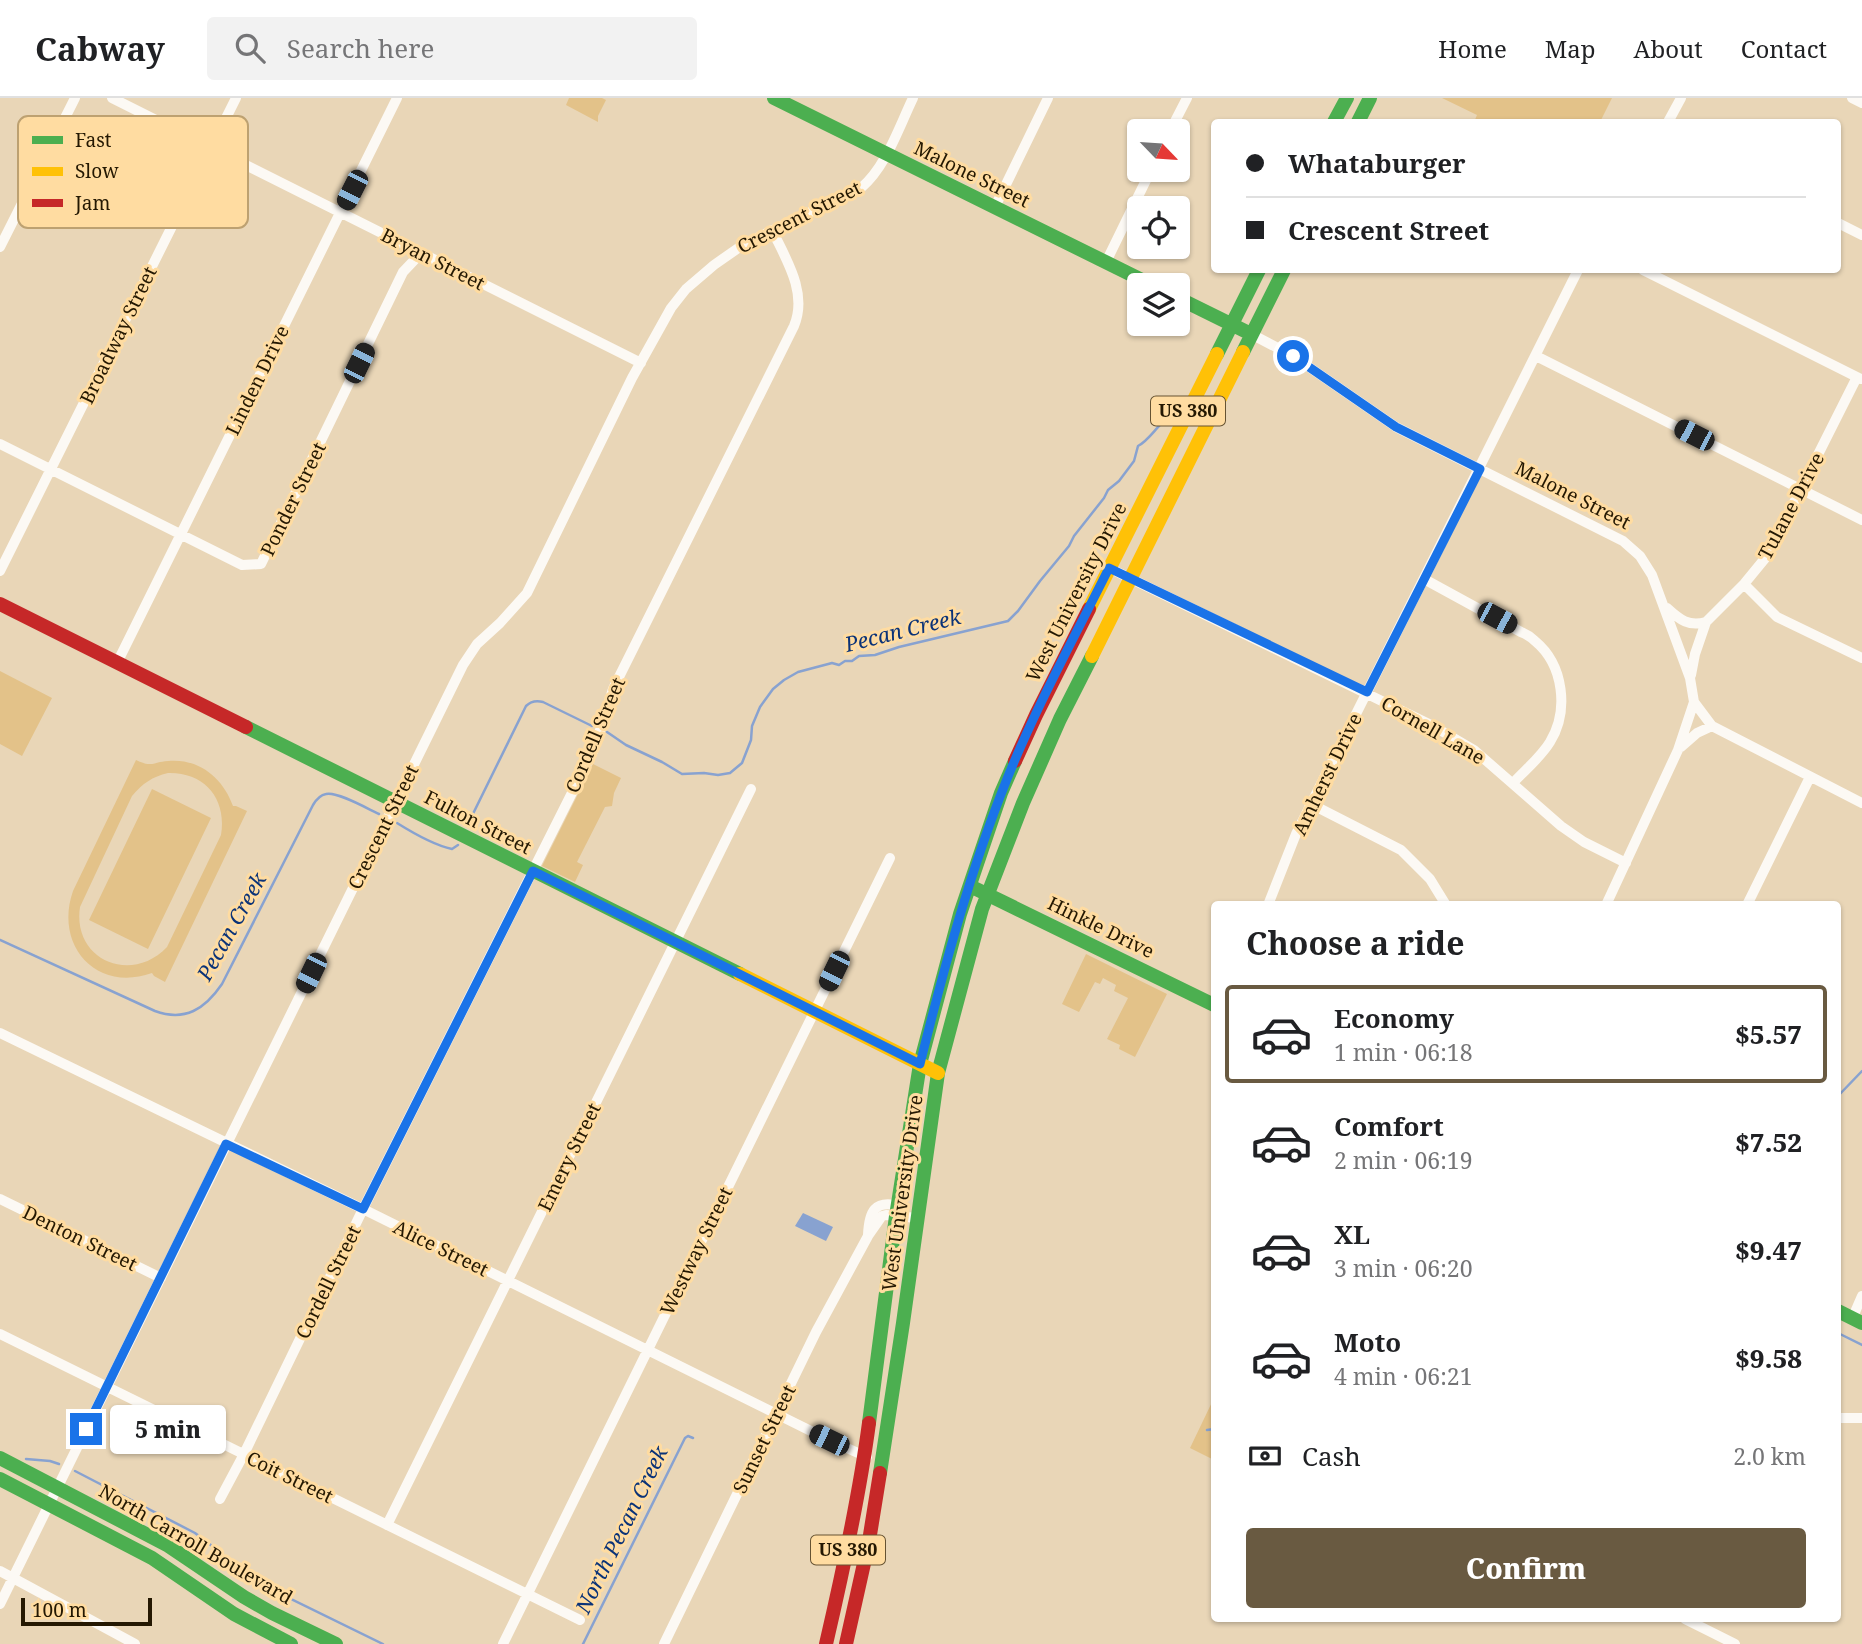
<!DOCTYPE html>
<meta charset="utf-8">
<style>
body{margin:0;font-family:"Noto Serif",serif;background:#f2f2f2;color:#202124;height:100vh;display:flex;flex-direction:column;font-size:26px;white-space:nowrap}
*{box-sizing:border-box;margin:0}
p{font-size:23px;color:#757577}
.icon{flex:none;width:38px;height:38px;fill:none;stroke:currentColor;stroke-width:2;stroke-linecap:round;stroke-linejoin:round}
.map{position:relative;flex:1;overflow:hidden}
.panel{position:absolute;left:1211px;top:803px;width:630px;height:721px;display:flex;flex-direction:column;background:#fff;border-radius:7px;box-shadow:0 2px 5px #0004}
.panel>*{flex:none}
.top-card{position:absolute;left:1211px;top:21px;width:630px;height:154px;border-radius:7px;box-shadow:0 2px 5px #0004;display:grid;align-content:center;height:154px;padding:0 35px;background:#fff}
.needle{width:46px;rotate:115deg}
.fabs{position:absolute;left:1127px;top:21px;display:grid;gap:14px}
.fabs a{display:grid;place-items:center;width:63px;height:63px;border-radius:7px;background:#fff;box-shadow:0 2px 5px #0004;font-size:35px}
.scale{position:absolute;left:21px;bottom:18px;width:131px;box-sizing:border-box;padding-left:7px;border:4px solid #241802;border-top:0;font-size:19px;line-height:24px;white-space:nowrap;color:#241802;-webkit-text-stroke:5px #ffdca1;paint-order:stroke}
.end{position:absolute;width:32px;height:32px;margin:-16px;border:9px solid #1a73e8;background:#fff;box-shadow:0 0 0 4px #fff}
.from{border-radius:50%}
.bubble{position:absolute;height:49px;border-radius:7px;background:#fff;box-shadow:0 2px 5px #0004;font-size:23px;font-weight:800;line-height:49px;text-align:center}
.car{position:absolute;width:21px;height:42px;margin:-21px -10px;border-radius:9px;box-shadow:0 0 5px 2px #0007;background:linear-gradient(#222 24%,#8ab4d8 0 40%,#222 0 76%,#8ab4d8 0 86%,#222 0)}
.top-card b{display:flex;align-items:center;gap:24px;height:66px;font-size:26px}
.top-card b+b{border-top:2px solid #e0e0e0}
.top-card i{width:18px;height:18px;background:#202124}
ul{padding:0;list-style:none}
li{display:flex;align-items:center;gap:21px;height:98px;margin:0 14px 10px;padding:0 21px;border:4px solid transparent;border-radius:7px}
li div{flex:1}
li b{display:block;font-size:26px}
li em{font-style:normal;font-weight:800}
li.current{border-color:#695a41}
li>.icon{width:63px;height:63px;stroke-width:1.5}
h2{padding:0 35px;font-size:32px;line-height:84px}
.pay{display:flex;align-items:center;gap:18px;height:77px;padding:0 35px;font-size:26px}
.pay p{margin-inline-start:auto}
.primary-button{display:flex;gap:14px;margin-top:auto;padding:14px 35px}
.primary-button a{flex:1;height:80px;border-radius:7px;background:#695a41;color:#fff;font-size:28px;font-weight:800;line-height:80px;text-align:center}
header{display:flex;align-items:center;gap:42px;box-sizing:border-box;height:98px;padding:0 35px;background:#fff;border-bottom:2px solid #e0e0e0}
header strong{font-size:33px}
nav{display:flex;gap:38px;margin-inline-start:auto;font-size:24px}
.search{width:490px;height:63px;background:#f2f2f2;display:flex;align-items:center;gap:18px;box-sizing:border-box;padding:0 24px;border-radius:7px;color:#757577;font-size:26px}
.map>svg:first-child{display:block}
.green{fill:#e3c289;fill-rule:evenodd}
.water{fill:#88a2d0}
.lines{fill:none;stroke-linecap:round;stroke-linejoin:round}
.stream{stroke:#88a2d0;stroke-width:2.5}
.street{stroke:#fcf9f4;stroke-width:10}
.fast{stroke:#4caf50;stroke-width:14}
.slow{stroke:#ffc107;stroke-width:14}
.jam{stroke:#c62828;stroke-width:14}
.route{stroke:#1a73e8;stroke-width:9}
.labels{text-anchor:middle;stroke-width:6;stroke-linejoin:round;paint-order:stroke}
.shield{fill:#ffdca1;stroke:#665332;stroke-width:2}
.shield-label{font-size:18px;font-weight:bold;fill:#241802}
.street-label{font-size:19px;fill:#241802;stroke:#ffdca1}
.water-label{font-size:21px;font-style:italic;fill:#0b3378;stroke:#ffdca1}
.key{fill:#ffdca1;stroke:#bda171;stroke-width:2}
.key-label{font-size:19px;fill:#241802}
</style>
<header>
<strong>Cabway</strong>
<div class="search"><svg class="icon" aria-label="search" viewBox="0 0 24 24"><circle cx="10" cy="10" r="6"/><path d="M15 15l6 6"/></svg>Search here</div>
<nav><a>Home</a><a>Map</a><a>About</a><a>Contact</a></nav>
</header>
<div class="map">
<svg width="1862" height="1546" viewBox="0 0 1862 1546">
<rect width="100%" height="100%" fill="#e9d6b7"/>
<path class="green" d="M569,0h33l4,2 -8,16v6l-32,-17z
M1442,0h170l-12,24h-126l3,-7z
M0,573l52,27 -30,58 -22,-12z
M136,662c17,8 16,2 32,1 31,-3 55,17 65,45h3l11,5 -82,171 -11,-6 -2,-3c-56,20 -98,-28 -79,-82zM168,675c37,-1 59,26 53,62l-54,112c-36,38 -95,13 -87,-40l52,-111c11,-13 20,-19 36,-23z
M593,666l28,14 -7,15 -2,13 -7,1 -28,55 6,3 -8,17 -33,-16z
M152,691l59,29 -63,131 -59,-29z
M1086,856l81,40 -32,63 -16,-8 1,-4 -13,-6 21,-41 -14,-7 2,-6 -13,-7 -3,6 -5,-2 -16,30 -17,-8z
M1214,1300v62l-24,-12z"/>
<path class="water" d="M803,1115l30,14 -7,14 -31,-15z"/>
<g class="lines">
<path class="stream" d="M607,634l19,13 36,17 20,12 22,-1 14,2 12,-2 12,-10 9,-23 1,-14 8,-19 13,-18 11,-9 14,-8 34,-9 7,2 6,-4h7l7,-5 16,-1 24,-8 109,-26 10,-10 22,-30 29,-35 5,-10 30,-38 4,-8 11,-9 15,-20 4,-15c15,-8 22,-28 37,-30
M397,725c16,10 36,22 55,26l6,-4
M467,728l59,-120c5,-5 10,-6 17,-4l49,24
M0,842l155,71c30,11 50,-2 67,-27l91,-179c3,-5 7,-10 13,-11 11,-3 42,15 53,20
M1838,998l24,-25
M1838,1235l24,12
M1207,1332l7,-1
M26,1361l24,2 9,3
M75,1373l120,62 17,13 16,17 14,12 141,69
M583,1546l102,-206 3,-2 5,2"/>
<path class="street" d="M112,0l529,265
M1852,0l10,5
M1668,24l13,-24
M1170,33l17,-33
M995,109l53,-109
M1838,125l24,12
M0,149l75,-149
M1106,164l45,-92
M1643,172l218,109
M1251,236l42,22 103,71 227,114 17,15 12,19 38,103 4,24 18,24 150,77
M1536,258l326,164
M0,346l242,121 19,-1 142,-292 18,-19
M1109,470l324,158 41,24 87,76 23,16 42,21
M0,473l236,-473
M1424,481l97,53c5,2 10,5 14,9 29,24 34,70 15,101 -9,15 -25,28 -37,41
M1744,486l33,33 85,41
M1667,510c13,12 22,19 39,14
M117,565l280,-565
M1691,577l4,-21 11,-32 38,-38 23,-28 90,-179
M1681,649l16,-14 15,-7
M1311,706l90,46 29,29 16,26
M1268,807l28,-71 282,-564
M1606,807l72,-155 16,-48
M1747,807l63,-128
M0,935l363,176 466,231 38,17
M0,1101l161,79
M868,1137c1,-23 6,-36 32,-29
M1852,1221l10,-23
M0,1236l580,286
M1838,1320h24
M220,1401l24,-45 119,-245 231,-460 19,-60 181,-363c14,-33 -8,-67 -22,-96
M387,1427l364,-736
M0,1473l135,73
M0,1506l463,-939 14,-21 23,-21 27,-30 105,-215 39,-70 15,-19 28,-24 30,-21 117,-56c25,-21 38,-61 52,-90
M1685,1521l50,25
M503,1546l387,-786
M664,1546l152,-312 52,-96 14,-20 4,-1 31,3"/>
<path class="fast" d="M774,0l378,187
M1334,24l13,-24
M1358,24l12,-24
M1178,200l73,36
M1243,254l41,-82
M1217,256l42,-84
M246,629l494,247
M970,788l244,119
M1838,1213l24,12
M869,1325l27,-207 24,-152 40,-150 41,-121 14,-32
M0,1360l167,87 77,52 28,16 64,31
M880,1375l23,-150 35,-250 44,-164 41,-106 37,-84 32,-63
M0,1381l152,79 82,56 57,30"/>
<path class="slow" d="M1089,511l128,-255
M1092,558l151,-304
M740,876l198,99"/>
<path class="jam" d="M0,506l246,123
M1015,663l21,-46 53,-106
M826,1546c17,-73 33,-146 43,-221
M846,1546l23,-103 11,-68"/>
</g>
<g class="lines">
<path class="route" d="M86,1331l140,-285 137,65 170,-338 387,193c24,-96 50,-193 87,-285 29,-72 67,-141 102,-211l258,124 113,-223 -84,-42 -103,-71"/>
</g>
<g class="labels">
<g class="shield">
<rect x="1151" y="298.5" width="74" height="29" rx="5"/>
<rect x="811" y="1437.5" width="74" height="29" rx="5"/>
</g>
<g class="shield-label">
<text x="1188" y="319">US 380</text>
<text x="848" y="1458">US 380</text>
</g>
<g class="street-label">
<text transform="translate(972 76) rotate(26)" y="7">Malone Street</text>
<text transform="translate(799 119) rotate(-27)" y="7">Crescent Street</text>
<text transform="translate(433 161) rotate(27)" y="7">Bryan Street</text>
<text transform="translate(118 237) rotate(-64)" y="7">Broadway Street</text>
<text transform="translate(257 282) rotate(-64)" y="7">Linden Drive</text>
<text transform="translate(1573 397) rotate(27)" y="7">Malone Street</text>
<text transform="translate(293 401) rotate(-64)" y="7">Ponder Street</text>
<text transform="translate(1791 408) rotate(-62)" y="7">Tulane Drive</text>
<text transform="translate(1076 494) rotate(-63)" y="7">West University Drive</text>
<text transform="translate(1433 632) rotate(30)" y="7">Cornell Lane</text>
<text transform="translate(595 637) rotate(-67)" y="7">Cordell Street</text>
<text transform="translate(1327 676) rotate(-64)" y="7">Amherst Drive</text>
<text transform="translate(478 724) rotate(27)" y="7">Fulton Street</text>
<text transform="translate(383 729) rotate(-64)" y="7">Crescent Street</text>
<text transform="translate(1101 829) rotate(26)" y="7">Hinkle Drive</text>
<text transform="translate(569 1059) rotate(-64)" y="7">Emery Street</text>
<text transform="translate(902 1095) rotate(-82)" y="7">West University Drive</text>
<text transform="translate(80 1140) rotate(26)" y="7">Denton Street</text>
<text transform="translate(441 1150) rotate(26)" y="7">Alice Street</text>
<text transform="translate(696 1153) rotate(-64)" y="7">Westway Street</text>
<text transform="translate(328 1184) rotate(-64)" y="7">Cordell Street</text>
<text transform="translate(764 1341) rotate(-64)" y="7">Sunset Street</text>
<text transform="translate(290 1379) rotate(26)" y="7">Coit Street</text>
<text transform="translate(196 1446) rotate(30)" y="7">North Carroll Boulevard</text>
</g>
<g class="water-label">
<text transform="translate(903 533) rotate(-14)" y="7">Pecan Creek</text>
<text transform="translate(232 829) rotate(-61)" y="7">Pecan Creek</text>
<text transform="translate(622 1432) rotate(-64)" y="7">North Pecan Creek</text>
</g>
</g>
<rect x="18" y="18" width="230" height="112" rx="10" class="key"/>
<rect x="32" y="38" width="31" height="8" fill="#4caf50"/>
<rect x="32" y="69" width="31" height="9" fill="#ffc107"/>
<rect x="32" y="101" width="31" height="8" fill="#c62828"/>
<g class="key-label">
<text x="75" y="49">Fast</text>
<text x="75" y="80">Slow</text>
<text x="75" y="112">Jam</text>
</g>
</svg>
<div class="fabs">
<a><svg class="needle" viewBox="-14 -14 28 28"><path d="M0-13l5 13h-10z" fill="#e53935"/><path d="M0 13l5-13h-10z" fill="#757577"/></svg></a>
<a><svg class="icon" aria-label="locate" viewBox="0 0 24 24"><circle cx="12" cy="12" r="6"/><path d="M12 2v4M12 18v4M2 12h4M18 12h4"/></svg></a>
<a><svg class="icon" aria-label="layers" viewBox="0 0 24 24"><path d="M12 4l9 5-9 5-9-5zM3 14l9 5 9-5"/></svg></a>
</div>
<div class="scale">100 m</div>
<i class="end from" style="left:1293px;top:258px"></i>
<i class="end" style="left:86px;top:1331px"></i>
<div class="bubble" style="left:110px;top:1307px;width:116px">5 min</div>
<i class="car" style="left:352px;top:92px;rotate:207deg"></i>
<i class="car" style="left:359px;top:265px;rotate:26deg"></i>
<i class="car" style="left:1694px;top:337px;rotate:297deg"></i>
<i class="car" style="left:1497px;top:520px;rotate:118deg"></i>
<i class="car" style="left:834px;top:873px;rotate:206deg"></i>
<i class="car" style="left:311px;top:875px;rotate:206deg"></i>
<i class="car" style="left:829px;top:1342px;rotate:296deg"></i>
<div class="top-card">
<b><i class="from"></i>Whataburger</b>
<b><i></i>Crescent Street</b>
</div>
<section class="panel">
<h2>Choose a ride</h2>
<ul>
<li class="current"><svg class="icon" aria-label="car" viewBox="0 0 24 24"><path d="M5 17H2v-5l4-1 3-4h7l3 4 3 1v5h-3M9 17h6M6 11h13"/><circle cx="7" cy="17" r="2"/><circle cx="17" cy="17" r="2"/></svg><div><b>Economy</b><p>1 min · 06:18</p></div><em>$5.57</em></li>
<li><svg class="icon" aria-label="car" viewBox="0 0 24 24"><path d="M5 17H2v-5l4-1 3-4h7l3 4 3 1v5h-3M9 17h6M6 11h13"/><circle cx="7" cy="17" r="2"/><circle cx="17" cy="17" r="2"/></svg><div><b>Comfort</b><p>2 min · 06:19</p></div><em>$7.52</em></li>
<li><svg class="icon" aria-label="car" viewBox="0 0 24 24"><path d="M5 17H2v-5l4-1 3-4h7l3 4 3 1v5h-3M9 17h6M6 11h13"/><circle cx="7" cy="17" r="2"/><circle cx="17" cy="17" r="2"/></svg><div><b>XL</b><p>3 min · 06:20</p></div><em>$9.47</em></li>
<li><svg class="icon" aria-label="car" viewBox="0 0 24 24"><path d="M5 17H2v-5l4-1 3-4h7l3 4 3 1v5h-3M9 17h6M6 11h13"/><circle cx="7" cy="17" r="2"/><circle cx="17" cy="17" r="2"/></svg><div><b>Moto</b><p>4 min · 06:21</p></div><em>$9.58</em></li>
</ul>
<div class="pay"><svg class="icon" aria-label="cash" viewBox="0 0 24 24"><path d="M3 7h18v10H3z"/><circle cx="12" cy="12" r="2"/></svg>Cash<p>2.0 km</p></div>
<div class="primary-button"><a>Confirm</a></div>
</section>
</div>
